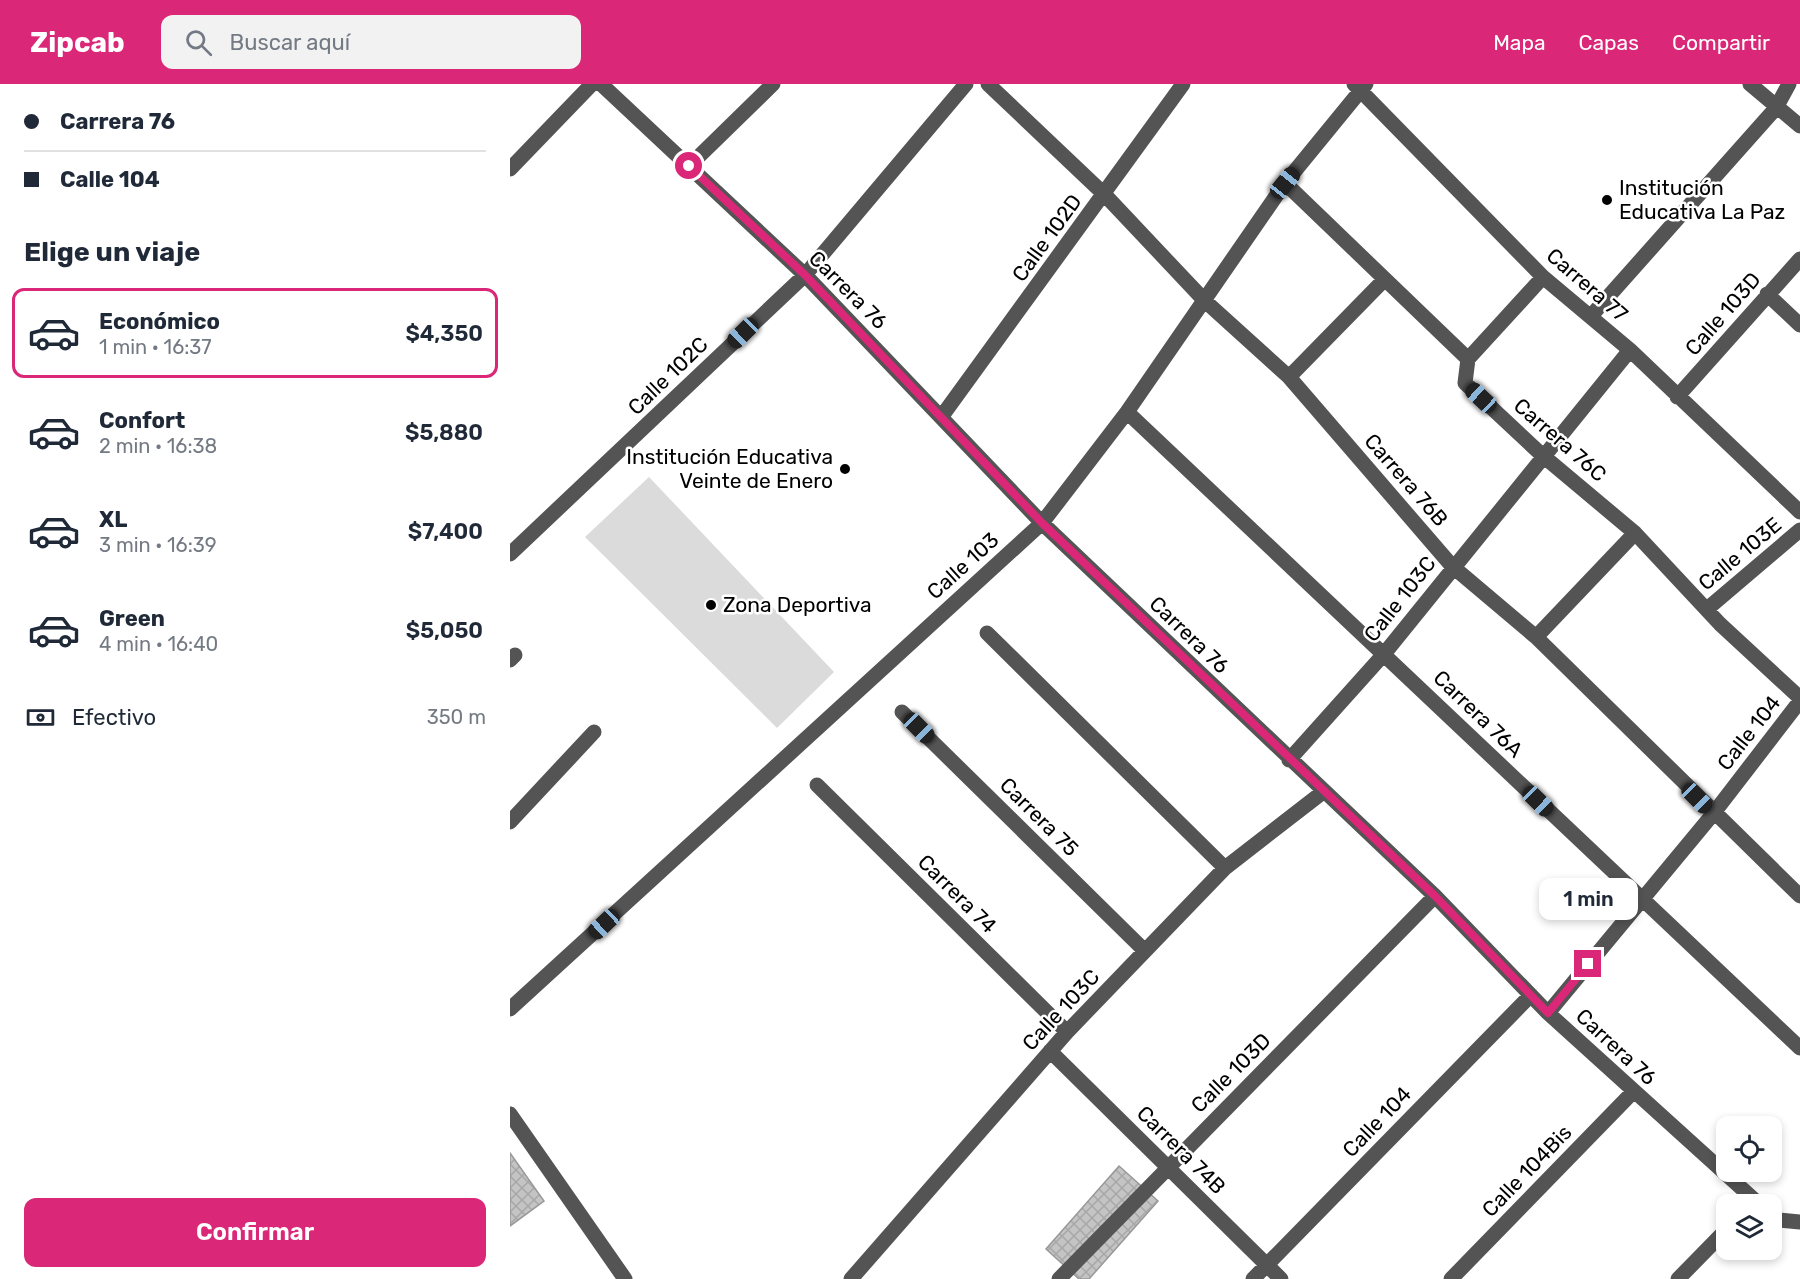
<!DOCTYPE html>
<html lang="es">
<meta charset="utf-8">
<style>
body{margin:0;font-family:Rubik,sans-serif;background:#f2f2f3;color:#1f2937;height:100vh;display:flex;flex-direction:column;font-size:22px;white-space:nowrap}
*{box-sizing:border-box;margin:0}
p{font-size:20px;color:#747a83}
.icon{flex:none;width:33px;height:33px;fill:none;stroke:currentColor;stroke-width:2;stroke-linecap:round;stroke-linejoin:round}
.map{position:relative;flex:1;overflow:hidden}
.details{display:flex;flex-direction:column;background:#fff;width:510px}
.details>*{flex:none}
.top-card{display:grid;align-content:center;height:132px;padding:0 24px;background:#fff}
.tools{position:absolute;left:1206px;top:1032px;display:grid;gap:12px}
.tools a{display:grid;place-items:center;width:66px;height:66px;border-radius:12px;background:#fff;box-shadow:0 3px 9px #0003;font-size:30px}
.end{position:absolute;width:27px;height:27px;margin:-14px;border:8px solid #db2777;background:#fff;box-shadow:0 0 0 3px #fff}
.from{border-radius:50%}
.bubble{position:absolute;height:42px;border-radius:12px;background:#fff;box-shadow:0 3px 9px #0003;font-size:20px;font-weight:600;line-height:42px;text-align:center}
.car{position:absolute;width:18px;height:36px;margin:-18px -9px;border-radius:8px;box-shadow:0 0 4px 2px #0007;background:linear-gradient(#222 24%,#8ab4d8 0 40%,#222 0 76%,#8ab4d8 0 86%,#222 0)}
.top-card b{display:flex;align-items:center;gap:21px;height:57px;font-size:22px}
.top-card b+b{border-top:2px solid #e0e1e3}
.top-card i{width:15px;height:15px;background:#1f2937}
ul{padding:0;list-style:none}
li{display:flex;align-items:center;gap:18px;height:90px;margin:0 12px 9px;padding:0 12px;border:3px solid transparent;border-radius:12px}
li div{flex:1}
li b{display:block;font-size:22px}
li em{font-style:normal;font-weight:600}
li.active{border-color:#db2777}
li>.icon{width:54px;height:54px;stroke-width:1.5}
h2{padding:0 24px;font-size:27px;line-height:72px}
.pay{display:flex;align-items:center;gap:15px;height:66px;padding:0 24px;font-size:22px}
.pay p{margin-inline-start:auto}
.button{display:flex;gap:12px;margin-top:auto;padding:12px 24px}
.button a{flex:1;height:69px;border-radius:12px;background:#db2777;color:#fff;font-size:24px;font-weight:600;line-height:69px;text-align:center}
header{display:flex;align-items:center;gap:36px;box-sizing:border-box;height:84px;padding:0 30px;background:#db2777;color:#fff}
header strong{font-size:28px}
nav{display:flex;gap:33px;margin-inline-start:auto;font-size:21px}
.search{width:420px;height:54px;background:#f2f2f3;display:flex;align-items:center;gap:15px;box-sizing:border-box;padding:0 21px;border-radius:12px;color:#747a83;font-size:22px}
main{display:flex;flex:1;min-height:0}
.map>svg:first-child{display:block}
.green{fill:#dbdbdb}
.building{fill:url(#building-cross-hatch);stroke:#989898;stroke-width:1.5}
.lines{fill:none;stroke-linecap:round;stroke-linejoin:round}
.minor{stroke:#545454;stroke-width:15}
.route{stroke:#db2777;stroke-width:8}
.poi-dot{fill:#000;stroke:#fff;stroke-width:2}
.labels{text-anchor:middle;stroke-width:5;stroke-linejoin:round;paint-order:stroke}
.poi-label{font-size:21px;fill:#000;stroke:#fff;text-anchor:start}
.street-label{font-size:21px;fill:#000;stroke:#fff}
</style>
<header>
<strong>Zipcab</strong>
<div class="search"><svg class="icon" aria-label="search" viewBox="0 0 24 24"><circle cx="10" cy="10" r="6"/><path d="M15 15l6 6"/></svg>Buscar aquí</div>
<nav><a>Mapa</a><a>Capas</a><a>Compartir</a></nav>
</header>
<main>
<section class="details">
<div class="top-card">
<b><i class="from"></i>Carrera 76</b>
<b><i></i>Calle 104</b>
</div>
<h2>Elige un viaje</h2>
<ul>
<li class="active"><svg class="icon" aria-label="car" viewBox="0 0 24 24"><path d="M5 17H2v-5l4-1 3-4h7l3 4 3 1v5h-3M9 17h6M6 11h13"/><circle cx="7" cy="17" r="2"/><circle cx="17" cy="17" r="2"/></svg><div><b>Económico</b><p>1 min · 16:37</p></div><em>$4,350</em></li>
<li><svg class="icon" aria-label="car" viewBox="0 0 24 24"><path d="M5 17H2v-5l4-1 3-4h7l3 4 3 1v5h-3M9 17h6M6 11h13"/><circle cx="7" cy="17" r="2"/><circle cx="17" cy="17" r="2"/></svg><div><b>Confort</b><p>2 min · 16:38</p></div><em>$5,880</em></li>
<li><svg class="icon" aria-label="car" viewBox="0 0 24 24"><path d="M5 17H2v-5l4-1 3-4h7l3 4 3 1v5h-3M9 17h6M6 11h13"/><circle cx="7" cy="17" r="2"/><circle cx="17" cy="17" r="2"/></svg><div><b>XL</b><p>3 min · 16:39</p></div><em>$7,400</em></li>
<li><svg class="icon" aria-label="car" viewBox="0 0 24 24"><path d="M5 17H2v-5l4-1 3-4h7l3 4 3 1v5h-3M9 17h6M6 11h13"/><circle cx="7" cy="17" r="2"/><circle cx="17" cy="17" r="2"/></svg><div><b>Green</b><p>4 min · 16:40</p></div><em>$5,050</em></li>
</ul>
<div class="pay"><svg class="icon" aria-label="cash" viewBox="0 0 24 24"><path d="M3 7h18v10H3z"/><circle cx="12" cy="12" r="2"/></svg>Efectivo<p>350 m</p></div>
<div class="button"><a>Confirmar</a></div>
</section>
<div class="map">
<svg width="1290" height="1195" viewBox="0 0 1290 1195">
<defs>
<pattern id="building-cross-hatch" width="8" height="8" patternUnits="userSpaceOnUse" patternTransform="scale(1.5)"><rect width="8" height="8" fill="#c4c4c4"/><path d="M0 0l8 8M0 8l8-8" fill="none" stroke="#a7a7a7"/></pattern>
</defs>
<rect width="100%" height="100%" fill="#fff"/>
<path class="green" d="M139,393l185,195 -57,56 -192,-191z"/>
<path class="building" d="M0,1069l34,48 -34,25z
M609,1082l39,35 -69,78h-10l-33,-30z"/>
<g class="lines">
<path class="minor" d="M91,0l204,191 237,248 393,373 113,117 211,191
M478,0l117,111 100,106 84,76 163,189 84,71 264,259
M844,0l189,193 87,73 170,162
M1240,0l50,42
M179,82l84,-82
M0,85l82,-85
M775,99l183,176 -3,24 77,72 93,78 85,91 80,74
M1257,210l33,31
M1081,232l185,-208 13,-24
M958,275l75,-82
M779,293l95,-97
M1167,313l123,-138
M617,328l673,636
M432,332l241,-332
M0,470l295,-279 161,-191
M1197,525l93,-79
M477,549l238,235
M1026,553l99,-104
M0,576l5,-5
M392,628l243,239
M779,676l95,-106 246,-304
M307,701l250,247
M0,738l84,-90
M0,925l532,-486 85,-111 158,-229 81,-99
M1038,929l165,-199 87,-113
M540,967l231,228
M0,1030l115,165
M1262,1130l7,6 21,2
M341,1195l216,-247 78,-81 80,-83 98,-76
M549,1195l376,-383
M743,1195l278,-284
M941,1195l182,-187
M1168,1195l48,-49"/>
</g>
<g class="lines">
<path class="route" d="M179,82l116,109 237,248 393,373 113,117 40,-49"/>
</g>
<g class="poi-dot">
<circle cx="1097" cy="116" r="6"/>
<circle cx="335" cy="385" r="6"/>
<circle cx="201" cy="521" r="6"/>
</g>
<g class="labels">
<g class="poi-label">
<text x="1109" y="111">Institución<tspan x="1109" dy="24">Educativa La Paz</tspan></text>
<text x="323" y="380" text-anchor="end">Institución Educativa<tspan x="323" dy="24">Veinte de Enero</tspan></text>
<text x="213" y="528">Zona Deportiva</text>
</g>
<g class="street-label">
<text transform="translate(537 154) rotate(-54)" y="7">Calle 102D</text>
<text transform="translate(1077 201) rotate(41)" y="7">Carrera 77</text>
<text transform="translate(338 206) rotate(45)" y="7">Carrera 76</text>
<text transform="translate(1213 230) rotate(-49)" y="7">Calle 103D</text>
<text transform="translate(158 292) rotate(-44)" y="7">Calle 102C</text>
<text transform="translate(1050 356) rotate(41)" y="7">Carrera 76C</text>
<text transform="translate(896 396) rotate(49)" y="7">Carrera 76B</text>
<text transform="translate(1230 470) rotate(-40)" y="7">Calle 103E</text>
<text transform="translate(453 482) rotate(-42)" y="7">Calle 103</text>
<text transform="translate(890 515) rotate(-52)" y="7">Calle 103C</text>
<text transform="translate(679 551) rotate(44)" y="7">Carrera 76</text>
<text transform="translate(968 630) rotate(44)" y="7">Carrera 76A</text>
<text transform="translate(1239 649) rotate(-52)" y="7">Calle 104</text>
<text transform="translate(529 733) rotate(45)" y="7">Carrera 75</text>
<text transform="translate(447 810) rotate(45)" y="7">Carrera 74</text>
<text transform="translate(551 926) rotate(-47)" y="7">Calle 103C</text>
<text transform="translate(1106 963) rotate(43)" y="7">Carrera 76</text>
<text transform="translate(721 989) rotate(-45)" y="7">Calle 103D</text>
<text transform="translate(867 1038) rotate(-46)" y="7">Calle 104</text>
<text transform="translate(671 1066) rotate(45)" y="7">Carrera 74B</text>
<text transform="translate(1017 1087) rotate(-46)" y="7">Calle 104Bis</text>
</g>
</g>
</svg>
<div class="tools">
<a><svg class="icon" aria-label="locate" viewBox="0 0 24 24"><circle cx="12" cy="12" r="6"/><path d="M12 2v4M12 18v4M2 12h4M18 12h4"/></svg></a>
<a><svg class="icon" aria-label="layers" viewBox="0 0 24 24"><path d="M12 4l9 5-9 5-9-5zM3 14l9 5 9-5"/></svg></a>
</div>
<i class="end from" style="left:179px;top:82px"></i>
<i class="end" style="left:1078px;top:880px"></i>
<div class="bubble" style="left:1029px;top:794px;width:99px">1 min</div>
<i class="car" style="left:775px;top:99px;rotate:39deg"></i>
<i class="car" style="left:233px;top:249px;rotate:226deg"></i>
<i class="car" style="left:971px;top:314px;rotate:313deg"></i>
<i class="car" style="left:409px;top:644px;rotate:135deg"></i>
<i class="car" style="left:1187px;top:714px;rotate:135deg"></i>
<i class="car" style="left:1028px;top:717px;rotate:134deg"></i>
<i class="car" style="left:94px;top:840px;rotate:227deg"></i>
</div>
</main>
